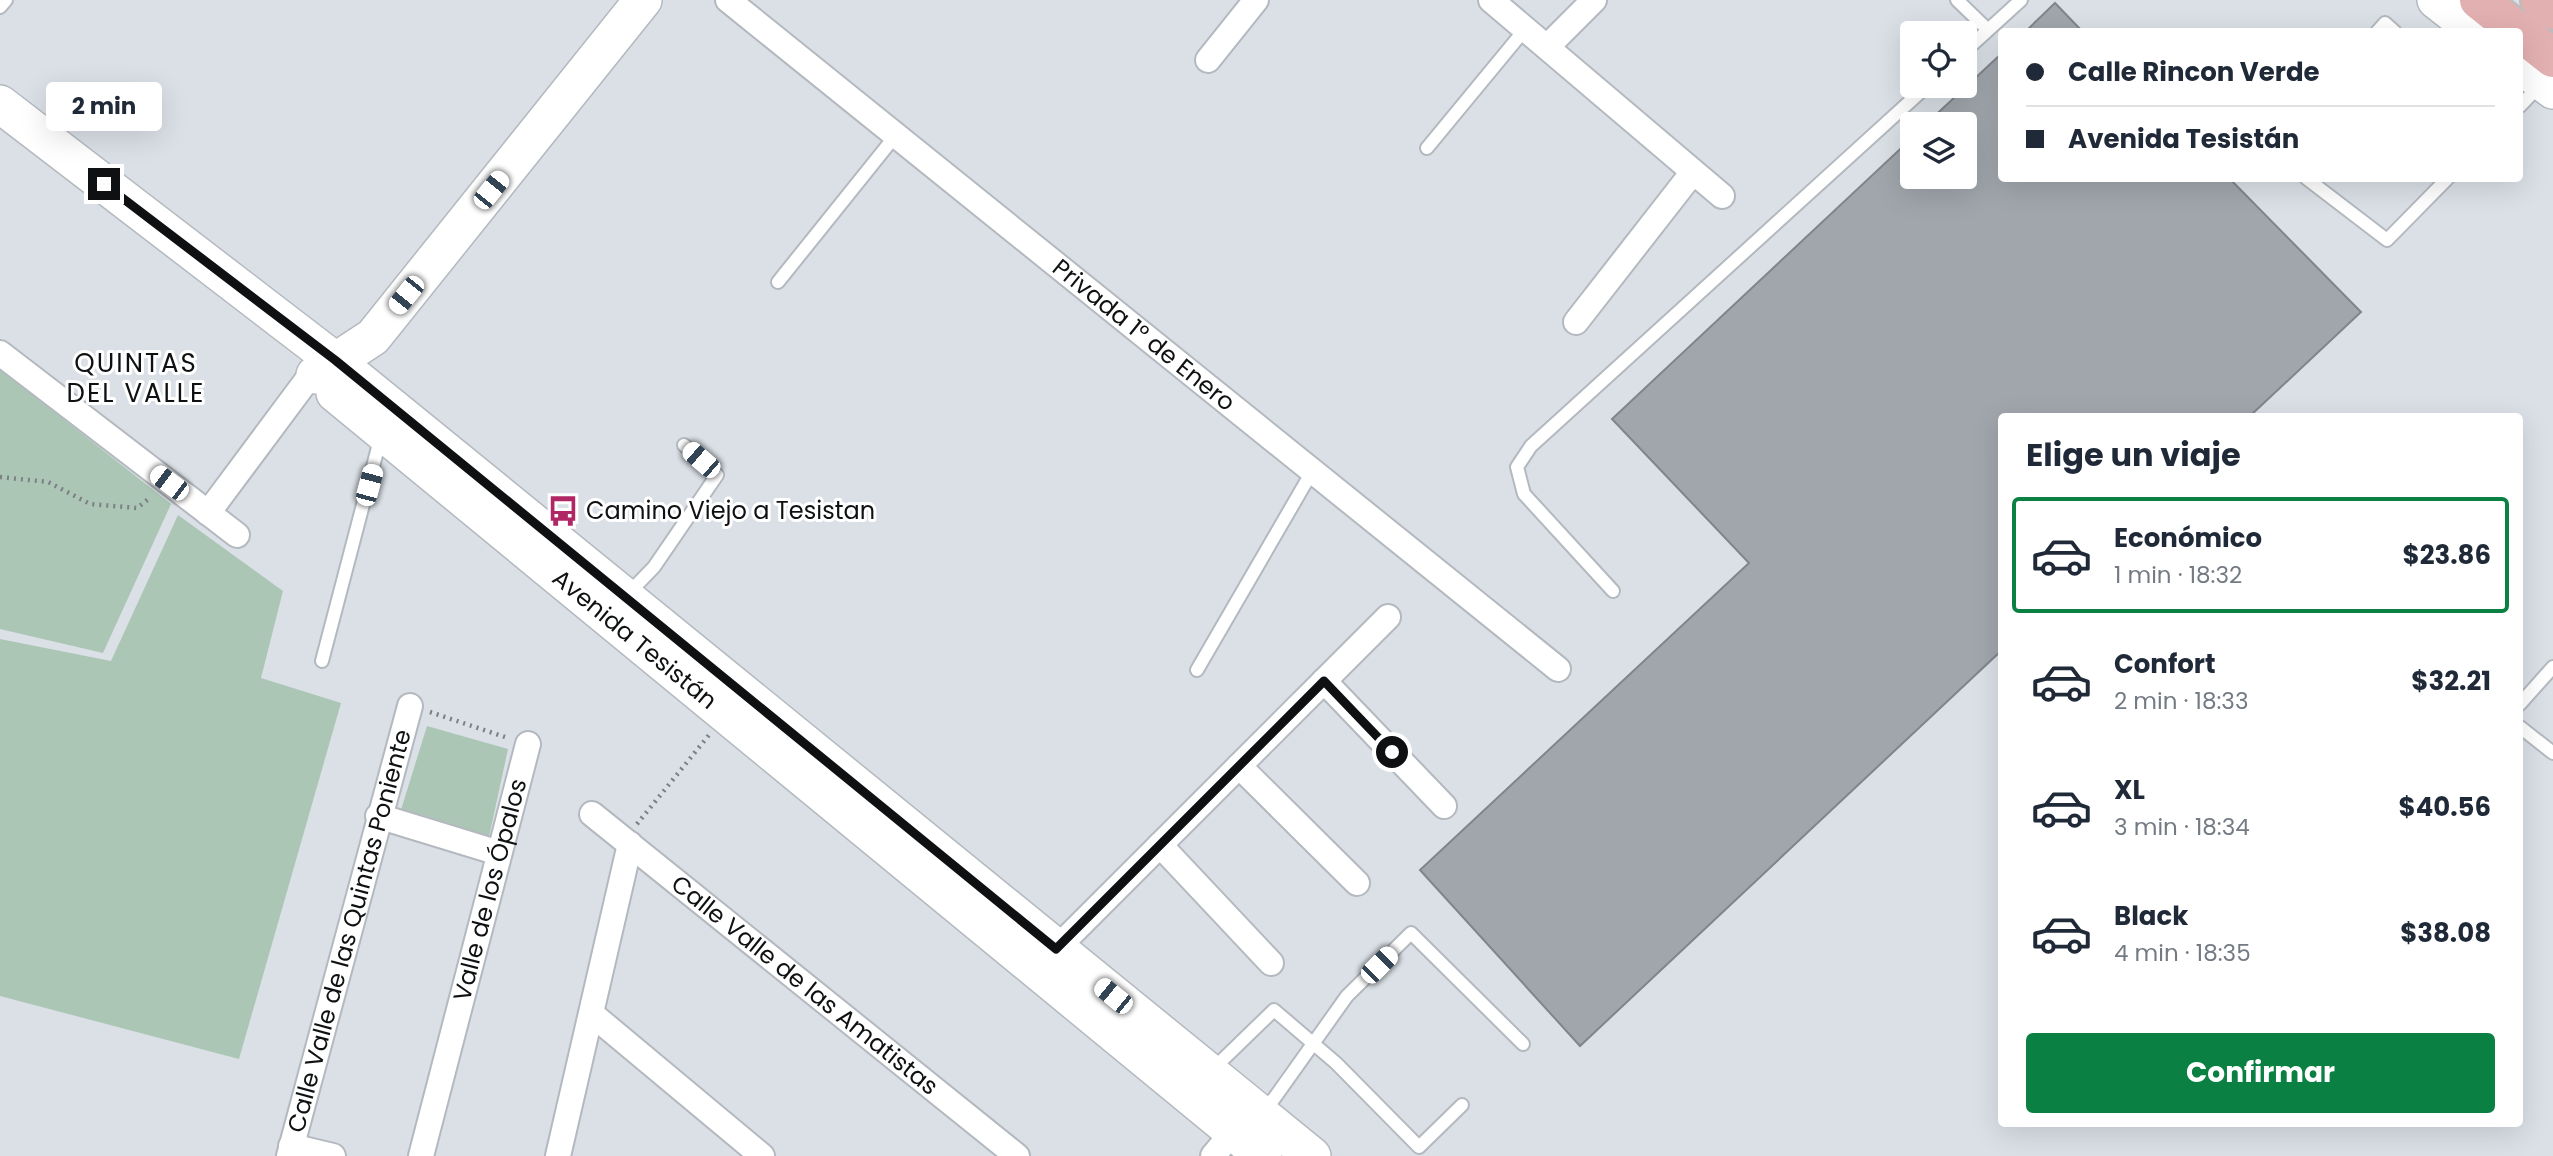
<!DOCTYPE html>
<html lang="es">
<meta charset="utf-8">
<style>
body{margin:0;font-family:Poppins,sans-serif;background:#f6f6f7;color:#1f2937;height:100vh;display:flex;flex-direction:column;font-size:26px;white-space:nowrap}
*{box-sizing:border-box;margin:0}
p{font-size:23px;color:#747a83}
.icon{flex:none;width:38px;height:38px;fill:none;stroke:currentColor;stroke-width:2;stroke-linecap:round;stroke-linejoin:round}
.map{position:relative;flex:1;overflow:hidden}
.drawer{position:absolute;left:1998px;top:413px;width:525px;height:714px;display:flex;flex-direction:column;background:#fff;border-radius:7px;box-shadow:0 7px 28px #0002}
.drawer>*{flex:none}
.hud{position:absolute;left:1998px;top:28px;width:525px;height:154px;border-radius:7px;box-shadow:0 7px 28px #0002;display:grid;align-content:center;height:154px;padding:0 28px;background:#fff}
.controls{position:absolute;left:1900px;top:21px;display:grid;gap:14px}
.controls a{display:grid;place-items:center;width:77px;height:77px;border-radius:7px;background:#fff;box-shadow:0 7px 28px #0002;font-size:35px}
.end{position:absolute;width:32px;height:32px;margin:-16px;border:9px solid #0e1012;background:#fff;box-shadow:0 0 0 4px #fff}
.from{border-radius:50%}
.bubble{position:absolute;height:49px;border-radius:7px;background:#fff;box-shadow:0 7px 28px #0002;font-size:23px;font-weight:700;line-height:49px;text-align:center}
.car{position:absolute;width:21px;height:42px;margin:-21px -10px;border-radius:9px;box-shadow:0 0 5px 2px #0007;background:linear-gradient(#fff 24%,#345 0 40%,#fff 0 76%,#345 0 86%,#fff 0)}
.hud b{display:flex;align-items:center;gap:24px;height:66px;font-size:26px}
.hud b+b{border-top:2px solid #e0e1e3}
.hud i{width:18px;height:18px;background:#1f2937}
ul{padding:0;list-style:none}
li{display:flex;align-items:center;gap:21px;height:116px;margin:0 14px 10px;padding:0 14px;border:4px solid transparent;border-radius:7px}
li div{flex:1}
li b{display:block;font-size:26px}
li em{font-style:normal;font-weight:700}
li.on{border-color:#0b8043}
li>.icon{width:63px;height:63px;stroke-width:1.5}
h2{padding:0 28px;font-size:32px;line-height:84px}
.cta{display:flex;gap:14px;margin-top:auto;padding:14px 28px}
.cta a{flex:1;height:80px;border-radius:7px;background:#0b8043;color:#fff;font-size:28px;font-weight:700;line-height:80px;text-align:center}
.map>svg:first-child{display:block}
.green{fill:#acc6b6}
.building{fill:#a0a6ac;stroke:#80858b;stroke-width:2}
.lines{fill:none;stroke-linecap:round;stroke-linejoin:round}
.lane-casing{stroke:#b3b9bf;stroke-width:16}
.street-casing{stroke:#b3b9bf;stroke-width:28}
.secondary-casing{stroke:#b3b9bf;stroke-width:40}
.primary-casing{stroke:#bcbcbd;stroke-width:42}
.path{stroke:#7c8084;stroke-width:4.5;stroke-dasharray:2 5;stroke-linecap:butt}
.lane{stroke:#fff;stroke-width:12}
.street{stroke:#fff;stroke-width:24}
.secondary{stroke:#fff;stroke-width:37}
.primary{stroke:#e3b0b1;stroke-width:38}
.route{stroke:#0e1012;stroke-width:9}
.labels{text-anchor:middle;stroke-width:6;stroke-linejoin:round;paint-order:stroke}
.street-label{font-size:24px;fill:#0e1012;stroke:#fff}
.poi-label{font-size:24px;fill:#0e1012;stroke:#fff;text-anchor:start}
.neighbourhood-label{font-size:26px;letter-spacing:2px;fill:#0e1012;stroke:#fff}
</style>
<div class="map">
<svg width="2553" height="1156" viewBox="0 0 2553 1156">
<rect width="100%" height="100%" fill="#dae0e6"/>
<path class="green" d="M0,369l171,135 -68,149 -103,-24z
M178,515l105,76 -22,87 80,25 -102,356 -239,-63v-357l111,22z
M427,726l81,23 -19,88 -89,-24z"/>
<path class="building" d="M2055,3l28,29h-58z
M2002,53v125h227l132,134 -111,104h-248v234l-422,396 -160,-176 329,-307 -137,-144 301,-282v40h52v-53h-39z"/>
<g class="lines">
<defs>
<path id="lane" d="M1957,0l31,30
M0,7l6,-7
M2377,32l8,-9 10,9
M1965,51l56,-51
M2520,106l20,-21
M1427,148l99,-120
M2306,178l81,62 61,-62
M778,282l118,-147
M1613,591l-89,-97 -7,-27 14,-21 396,-360
M626,596l28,-29 63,-92 -33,-30
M322,661l59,-225
M1197,670l116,-200
M2520,704l33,-37
M2520,727l33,26
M1211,1071l63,-61 62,53 83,84 43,-42
M1258,1107l15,-7 74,-104 64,-63 112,111"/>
<g id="street">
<path id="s1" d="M728,0l830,669"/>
<path d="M1491,0l231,196"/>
<path d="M1547,47l47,-47"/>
<path d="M1208,60l48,-60"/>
<path d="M1576,322l117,-150"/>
<path d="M0,353l237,182"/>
<path d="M208,513l99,-133 7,-4"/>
<path d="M1324,681l120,125"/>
<path d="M1239,766l118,117"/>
<path id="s2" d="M592,814l425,342"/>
<path d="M378,816l121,37"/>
<path d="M1160,845l111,118"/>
<path d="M1056,949l332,-332"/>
<path d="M593,1015l169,141"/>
<path d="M291,1146l42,10"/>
<path id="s3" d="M289,1156l121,-450"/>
<path id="s4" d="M421,1156l107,-412"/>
<path d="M558,1156l72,-312"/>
<path d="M1213,1156l30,-36"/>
</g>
<g id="secondary">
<path d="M2436,0l41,32"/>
<path d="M2520,65l33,25"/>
<path d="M0,104l335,257 977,795"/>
<path d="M315,375l58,-38 270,-337"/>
<path id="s5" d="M335,393l928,763"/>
</g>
<path id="primary" d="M2479,0l40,32
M2540,0l13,10
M2520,32l33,26"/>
</defs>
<use href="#lane" class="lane-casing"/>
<use href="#street" class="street-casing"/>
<use href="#secondary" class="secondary-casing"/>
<use href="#primary" class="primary-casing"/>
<path class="path" d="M0,477l48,5 42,22 47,4 14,-11
M430,712l78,26
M637,824l72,-89"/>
<use href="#lane" class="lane"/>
<use href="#street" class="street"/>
<use href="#secondary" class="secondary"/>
<use href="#primary" class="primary"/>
</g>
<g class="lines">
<path class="route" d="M104,184l231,176 721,589 268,-268 68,71"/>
</g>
<defs>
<symbol id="bus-bare" viewBox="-9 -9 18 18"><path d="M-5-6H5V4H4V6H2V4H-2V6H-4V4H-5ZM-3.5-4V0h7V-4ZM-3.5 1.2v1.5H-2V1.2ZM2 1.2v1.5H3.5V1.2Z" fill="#b12765" stroke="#fff" stroke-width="2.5" paint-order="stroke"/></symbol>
</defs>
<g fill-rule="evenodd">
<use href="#bus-bare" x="541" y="489" width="44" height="44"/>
</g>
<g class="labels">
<g class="street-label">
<text dy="8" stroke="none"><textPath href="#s1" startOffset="534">Privada 1° de Enero</textPath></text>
<text dy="8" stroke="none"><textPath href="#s5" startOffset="388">Avenida Tesistán</textPath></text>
<text dy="8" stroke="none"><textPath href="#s4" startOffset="275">Valle de los Ópalos</textPath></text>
<text dy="8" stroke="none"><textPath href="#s3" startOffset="233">Calle Valle de las Quintas Poniente</textPath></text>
<text dy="8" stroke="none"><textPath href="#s2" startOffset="273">Calle Valle de las Amatistas</textPath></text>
</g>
<g class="poi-label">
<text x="586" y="519">Camino Viejo a Tesistan</text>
</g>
<g class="neighbourhood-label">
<text x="136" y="372">QUINTAS<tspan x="136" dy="30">DEL VALLE</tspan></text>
</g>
</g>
</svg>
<div class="controls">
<a><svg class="icon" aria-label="locate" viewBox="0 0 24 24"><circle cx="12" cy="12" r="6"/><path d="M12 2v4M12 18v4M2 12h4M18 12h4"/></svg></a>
<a><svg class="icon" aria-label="layers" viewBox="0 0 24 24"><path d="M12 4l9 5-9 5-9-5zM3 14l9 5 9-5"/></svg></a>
</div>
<i class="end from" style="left:1392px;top:752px"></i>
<i class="end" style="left:104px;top:184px"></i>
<div class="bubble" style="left:46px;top:82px;width:116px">2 min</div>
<i class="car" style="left:491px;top:190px;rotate:39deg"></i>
<i class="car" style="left:406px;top:295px;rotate:219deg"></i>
<i class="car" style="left:701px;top:460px;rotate:311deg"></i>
<i class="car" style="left:169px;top:483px;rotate:307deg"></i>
<i class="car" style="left:369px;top:485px;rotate:15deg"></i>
<i class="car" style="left:1379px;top:965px;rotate:45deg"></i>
<i class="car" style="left:1113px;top:996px;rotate:309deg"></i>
<div class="hud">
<b><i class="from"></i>Calle Rincon Verde</b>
<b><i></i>Avenida Tesistán</b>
</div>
<section class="drawer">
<h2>Elige un viaje</h2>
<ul>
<li class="on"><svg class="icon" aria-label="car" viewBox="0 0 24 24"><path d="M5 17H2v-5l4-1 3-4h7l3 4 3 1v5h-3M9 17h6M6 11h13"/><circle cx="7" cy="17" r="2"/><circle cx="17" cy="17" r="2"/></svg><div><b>Económico</b><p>1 min · 18:32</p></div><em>$23.86</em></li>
<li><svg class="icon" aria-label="car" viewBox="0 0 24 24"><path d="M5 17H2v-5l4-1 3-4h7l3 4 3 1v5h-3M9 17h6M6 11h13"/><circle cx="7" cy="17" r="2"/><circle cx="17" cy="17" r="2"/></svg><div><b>Confort</b><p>2 min · 18:33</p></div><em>$32.21</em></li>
<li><svg class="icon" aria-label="car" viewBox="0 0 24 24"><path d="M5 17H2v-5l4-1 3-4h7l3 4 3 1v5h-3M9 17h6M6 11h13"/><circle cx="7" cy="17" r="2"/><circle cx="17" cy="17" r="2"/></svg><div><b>XL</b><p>3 min · 18:34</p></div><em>$40.56</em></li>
<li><svg class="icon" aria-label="car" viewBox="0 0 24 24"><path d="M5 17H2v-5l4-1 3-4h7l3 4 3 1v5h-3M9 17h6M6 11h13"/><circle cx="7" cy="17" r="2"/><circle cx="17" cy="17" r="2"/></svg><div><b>Black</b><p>4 min · 18:35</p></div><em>$38.08</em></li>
</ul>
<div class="cta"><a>Confirmar</a></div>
</section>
</div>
